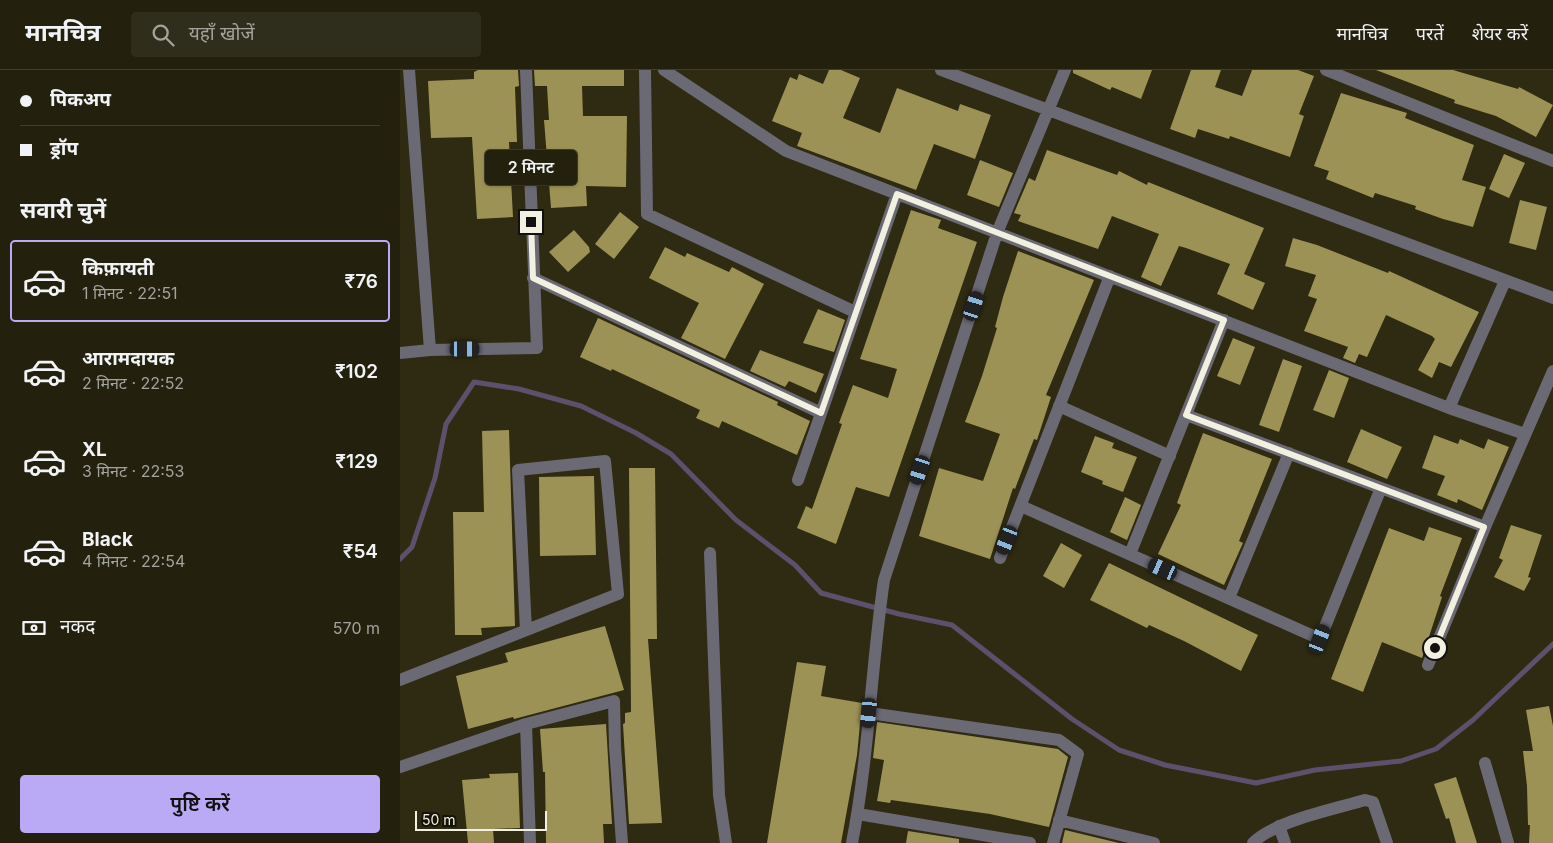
<!DOCTYPE html>
<html lang="hi">
<meta charset="utf-8">
<style>
body{margin:0;font-family:Inter,"Noto Sans Devanagari",sans-serif;background:#2f2d1c;color:#f1f3f6;height:100vh;display:flex;flex-direction:column;font-size:19px;white-space:nowrap}
*{box-sizing:border-box;margin:0}
p{font-size:16px;color:#a3a39e}
.icon{flex:none;width:28px;height:28px;fill:none;stroke:currentColor;stroke-width:2;stroke-linecap:round;stroke-linejoin:round}
.map{position:relative;flex:1;overflow:hidden}
.sheet{display:flex;flex-direction:column;background:#23200e;width:400px}
.sheet>*{flex:none}
.guide{display:grid;align-content:center;height:110px;padding:0 20px;background:#23200e}
.scale{position:absolute;left:15px;bottom:12px;width:132px;box-sizing:border-box;padding-left:5px;border:2px solid #f2f0e1;border-top:0;font-size:14px;line-height:18px;white-space:nowrap;color:#f2f0e1;-webkit-text-stroke:4px #151308;paint-order:stroke}
.end{position:absolute;width:22px;height:22px;margin:-11px;border:6px solid #f2f0e1;background:#111;box-shadow:0 0 0 2px #111}
.from{border-radius:50%}
.bubble{position:absolute;height:35px;border-radius:5px;background:#23200e;box-shadow:0 1px 4px #0004,0 0 0 1px #403e2e;font-size:16px;font-weight:600;line-height:35px;text-align:center}
.car{position:absolute;width:15px;height:30px;margin:-15px -8px;border-radius:6px;box-shadow:0 0 4px 1px #0007;background:linear-gradient(#222 24%,#8ab4d8 0 40%,#222 0 76%,#8ab4d8 0 86%,#222 0)}
.guide b{display:flex;align-items:center;gap:18px;height:48px;font-size:19px}
.guide b+b{border-top:1px solid #403e2e}
.guide i{width:12px;height:12px;background:#f1f3f6}
ul{padding:0;list-style:none}
li{display:flex;align-items:center;gap:15px;height:82px;margin:0 10px 8px;padding:0 10px;border:2px solid transparent;border-radius:5px}
li div{flex:1}
li b{display:block;font-size:19px}
li em{font-style:normal;font-weight:600}
li.current{border-color:#baaaf6}
li>.icon{width:45px;height:45px;stroke-width:1.5}
h2{padding:0 20px;font-size:22px;line-height:60px}
.pay{display:flex;align-items:center;gap:12px;height:55px;padding:0 20px;font-size:19px}
.pay p{margin-inline-start:auto}
.cta{display:flex;gap:10px;margin-top:auto;padding:10px 20px}
.cta a{flex:1;height:58px;border-radius:5px;background:#baaaf6;color:#111;font-size:20px;font-weight:600;line-height:58px;text-align:center}
header{display:flex;align-items:center;gap:30px;box-sizing:border-box;height:70px;padding:0 25px;background:#23200e;border-bottom:1px solid #403e2e}
header strong{font-size:24px}
nav{display:flex;gap:28px;margin-inline-start:auto;font-size:18px}
.search{width:350px;height:45px;background:#2f2d1c;display:flex;align-items:center;gap:12px;box-sizing:border-box;padding:0 18px;border-radius:5px;color:#a3a39e;font-size:19px}
main{display:flex;flex:1;min-height:0}
.map>svg:first-child{display:block}
.lines{fill:none;stroke-linecap:round;stroke-linejoin:round}
.stream{stroke:#5c516c;stroke-width:5}
.building{fill:#9d9255}
.minor{stroke:#6b6974;stroke-width:12}
.route{stroke:#f2f0e1;stroke-width:6}
</style>
<header>
<strong>मानचित्र</strong>
<div class="search"><svg class="icon" aria-label="search" viewBox="0 0 24 24"><circle cx="10" cy="10" r="6"/><path d="M15 15l6 6"/></svg>यहाँ खोजें</div>
<nav><a>मानचित्र</a><a>परतें</a><a>शेयर करें</a></nav>
</header>
<main>
<section class="sheet">
<div class="guide">
<b><i class="from"></i>पिकअप</b>
<b><i></i>ड्रॉप</b>
</div>
<h2>सवारी चुनें</h2>
<ul>
<li class="current"><svg class="icon" aria-label="car" viewBox="0 0 24 24"><path d="M5 17H2v-5l4-1 3-4h7l3 4 3 1v5h-3M9 17h6M6 11h13"/><circle cx="7" cy="17" r="2"/><circle cx="17" cy="17" r="2"/></svg><div><b>किफ़ायती</b><p>1 मिनट · 22:51</p></div><em>₹76</em></li>
<li><svg class="icon" aria-label="car" viewBox="0 0 24 24"><path d="M5 17H2v-5l4-1 3-4h7l3 4 3 1v5h-3M9 17h6M6 11h13"/><circle cx="7" cy="17" r="2"/><circle cx="17" cy="17" r="2"/></svg><div><b>आरामदायक</b><p>2 मिनट · 22:52</p></div><em>₹102</em></li>
<li><svg class="icon" aria-label="car" viewBox="0 0 24 24"><path d="M5 17H2v-5l4-1 3-4h7l3 4 3 1v5h-3M9 17h6M6 11h13"/><circle cx="7" cy="17" r="2"/><circle cx="17" cy="17" r="2"/></svg><div><b>XL</b><p>3 मिनट · 22:53</p></div><em>₹129</em></li>
<li><svg class="icon" aria-label="car" viewBox="0 0 24 24"><path d="M5 17H2v-5l4-1 3-4h7l3 4 3 1v5h-3M9 17h6M6 11h13"/><circle cx="7" cy="17" r="2"/><circle cx="17" cy="17" r="2"/></svg><div><b>Black</b><p>4 मिनट · 22:54</p></div><em>₹54</em></li>
</ul>
<div class="pay"><svg class="icon" aria-label="cash" viewBox="0 0 24 24"><path d="M3 7h18v10H3z"/><circle cx="12" cy="12" r="2"/></svg>नकद<p>570 m</p></div>
<div class="cta"><a>पुष्टि करें</a></div>
</section>
<div class="map">
<svg width="1153" height="773" viewBox="0 0 1153 773">
<rect width="100%" height="100%" fill="#2f2a12"/>
<g class="lines">
<path class="stream" d="M0,489l12,-12 23,-69 11,-54 28,-42 45,7 62,17 55,27 35,21 65,66 59,45 26,28 78,21 53,11 120,94 47,31 46,15 91,18 59,-13 86,-9 35,-12 37,-29 80,-76"/>
</g>
<path class="building" d="M78,0h40l1,16 -4,1 2,55h-8l4,75 -36,2 -5,-82 -41,1 -3,-57 46,-2v-7z
M134,0h90v16h-42l1,30h44l-1,71 -40,-1 1,20 -36,2 -7,-88h5l-2,-34h-12z
M429,0h12l19,8 -17,40 37,15 17,-45 61,23 2,-7 31,11 -16,44 -41,-15 -18,46 -119,-44 5,-13 -30,-12 18,-44 7,3 2,-6 24,10z
M673,0h79l-11,29 -29,-12 -2,3 -37,-17z
M791,0h30l-6,17 27,9 10,-26h46l16,6 -15,38 5,2 -14,41 -60,-21 -1,3 -31,-10 -3,9 -25,-9z
M976,0h77l65,19 1,-2 34,18 -17,32 -40,-21 -42,-13 1,-3z
M941,23l66,20 -2,5 69,27 -12,35 24,7 -13,40 -30,-8 -28,-10 1,-3 -41,-13 -2,5 -47,-19 3,-8 -15,-5z
M647,80l70,25 2,-4 28,14 1,-3 116,46 -20,46 21,9 -12,27 -36,-16 13,-30 -44,-16 -7,-2 -18,40 -20,-9 18,-43 -47,-18 -14,33 -80,-28 3,-6 -7,-2 15,-35 6,3z
M1104,84l21,9 -16,35 -20,-9z
M580,90l33,13 -14,34 -32,-12z
M1120,130l27,7 -11,43 -27,-7z
M511,140l30,10 -3,8 39,14 -88,255 -33,-10 -20,57 -39,-16 9,-22 6,3 30,-85 -3,-1 14,-38 35,13 9,-29 -37,-10z
M220,142l19,15 -25,32 -19,-15z
M174,160l15,17 1,5 -22,20 -19,-20z
M893,168l24,7 71,28 1,-2 90,41 -28,55 -12,-5 -7,16 -14,-8 17,-31 -3,-3 -46,-21 -19,42 -8,-3 -4,9 -12,-5 5,-11 -44,-16 13,-32 -9,-3 8,-21 -31,-9z
M265,177l20,10 2,-4 42,19 3,-5 32,17 -39,75 -44,-21 18,-35 -50,-25z
M618,181l76,29 -48,115 5,2 -14,43 -3,-1 -19,50 -2,-1 -23,71 -71,-23 20,-68 44,13 17,-47 -35,-12 17,-46 15,-48 -2,-1 8,-30z
M418,239l27,11 -11,32 -31,-9z
M198,248l180,84 -1,3 33,16 -13,34 -75,-34 -3,7 -23,-10 4,-8 -88,-41 -1,2 -31,-14z
M833,268l22,9 -15,38 -23,-9z
M360,280l64,24 -8,19 -27,-12 -4,6 -35,-16z
M883,289l19,7 -23,66 -20,-7z
M929,300l20,8 -15,40 -21,-8z
M961,359l41,18 -15,32 -40,-17z
M109,360l6,196 -34,2 1,7h-27l-2,-123h31l-2,-81z
M803,363l69,26 -33,82 4,2 -19,42 -66,-31 23,-49 -4,-2z
M1034,365l24,9 2,-5 24,10 4,-10 21,8 -27,63 -24,-11 -1,4 -20,-8 8,-19 -23,-8z
M695,366l19,7 -2,5 25,9 -14,35 -21,-8 1,-3 -22,-9z
M229,398h26l2,171h-9l14,184 -33,1 -6,-100 2,-1v-10l6,-1z
M194,406l2,79 -56,1 -1,-79z
M725,427l16,8 -14,35 -17,-8z
M1111,455l31,10 -14,42 3,1 -7,13 -30,-14 9,-17 -4,-2z
M1029,457l33,11 -22,58 2,1 -20,61 -40,-16 -19,50 -32,-13 58,-151 35,13z
M661,473l21,12 -18,33 -21,-12z
M709,493l149,72 -17,36 -57,-30 -35,-16 -2,3 -57,-28z
M205,556l19,64 -110,29 -1,-2 -45,12 -12,-53 52,-14 -3,-9z
M397,592l29,4 -5,30 41,7 -5,52 -16,88h-74z
M1149,636l4,20v117h-24l1,-18h-2l-1,-39 -4,-35h10l-7,-41z
M477,652l181,27 10,8 -19,70 -59,-13 -99,-14 -1,3 -13,-2 7,-41 -11,-2z
M206,654l6,100h-9l1,19h-58l-1,-71h-2l-3,-43z
M118,703l2,55 -27,1 1,14h-26l-6,-63 28,-2 -1,-4z
M1056,707l21,66h-21l-7,-25 -3,1 -12,-35z
M665,760l54,13h-57z
M508,761l51,8v4h-53z"/>
<g class="lines">
<path class="minor" d="M9,0l21,280
M245,0l2,144 208,98
M264,0l122,81 663,257 76,26
M541,0l612,228
M926,0l227,91
M133,208l288,135
M0,283l30,-3 107,-2 -11,-278
M659,336l111,50
M1049,338l56,-127
M786,345l299,112
M398,410l99,-286
M621,436l299,133 61,-151
M310,483l9,242 7,48
M730,484l94,-234
M600,488l110,-282
M829,528l60,-145
M1028,595l57,-138 68,-156
M0,610l218,-86 -13,-133 -87,9 8,160
M469,643l190,27 19,14 -25,89
M126,654l4,119
M1085,693l23,80
M0,697l126,-43 88,-23 1,46 7,96
M458,744l172,29
M659,750l95,23
M879,756l6,17
M452,773c17,-87 19,-176 32,-263l113,-347 68,-163
M853,773c21,-22 82,-34 112,-43l8,2 14,41"/>
</g>
<g class="lines">
<path class="route" d="M131,152l2,56 288,135 76,-219 327,126 -38,95 298,112 -49,121"/>
</g>
</svg>
<div class="scale">50 m</div>
<i class="end from" style="left:1035px;top:578px"></i>
<i class="end" style="left:131px;top:152px"></i>
<div class="bubble" style="left:85px;top:80px;width:92px">2 मिनट</div>
<i class="car" style="left:574px;top:236px;rotate:18deg"></i>
<i class="car" style="left:65px;top:279px;rotate:90deg"></i>
<i class="car" style="left:520px;top:400px;rotate:198deg"></i>
<i class="car" style="left:607px;top:470px;rotate:202deg"></i>
<i class="car" style="left:763px;top:499px;rotate:294deg"></i>
<i class="car" style="left:920px;top:569px;rotate:22deg"></i>
<i class="car" style="left:469px;top:643px;rotate:186deg"></i>
</div>
</main>
